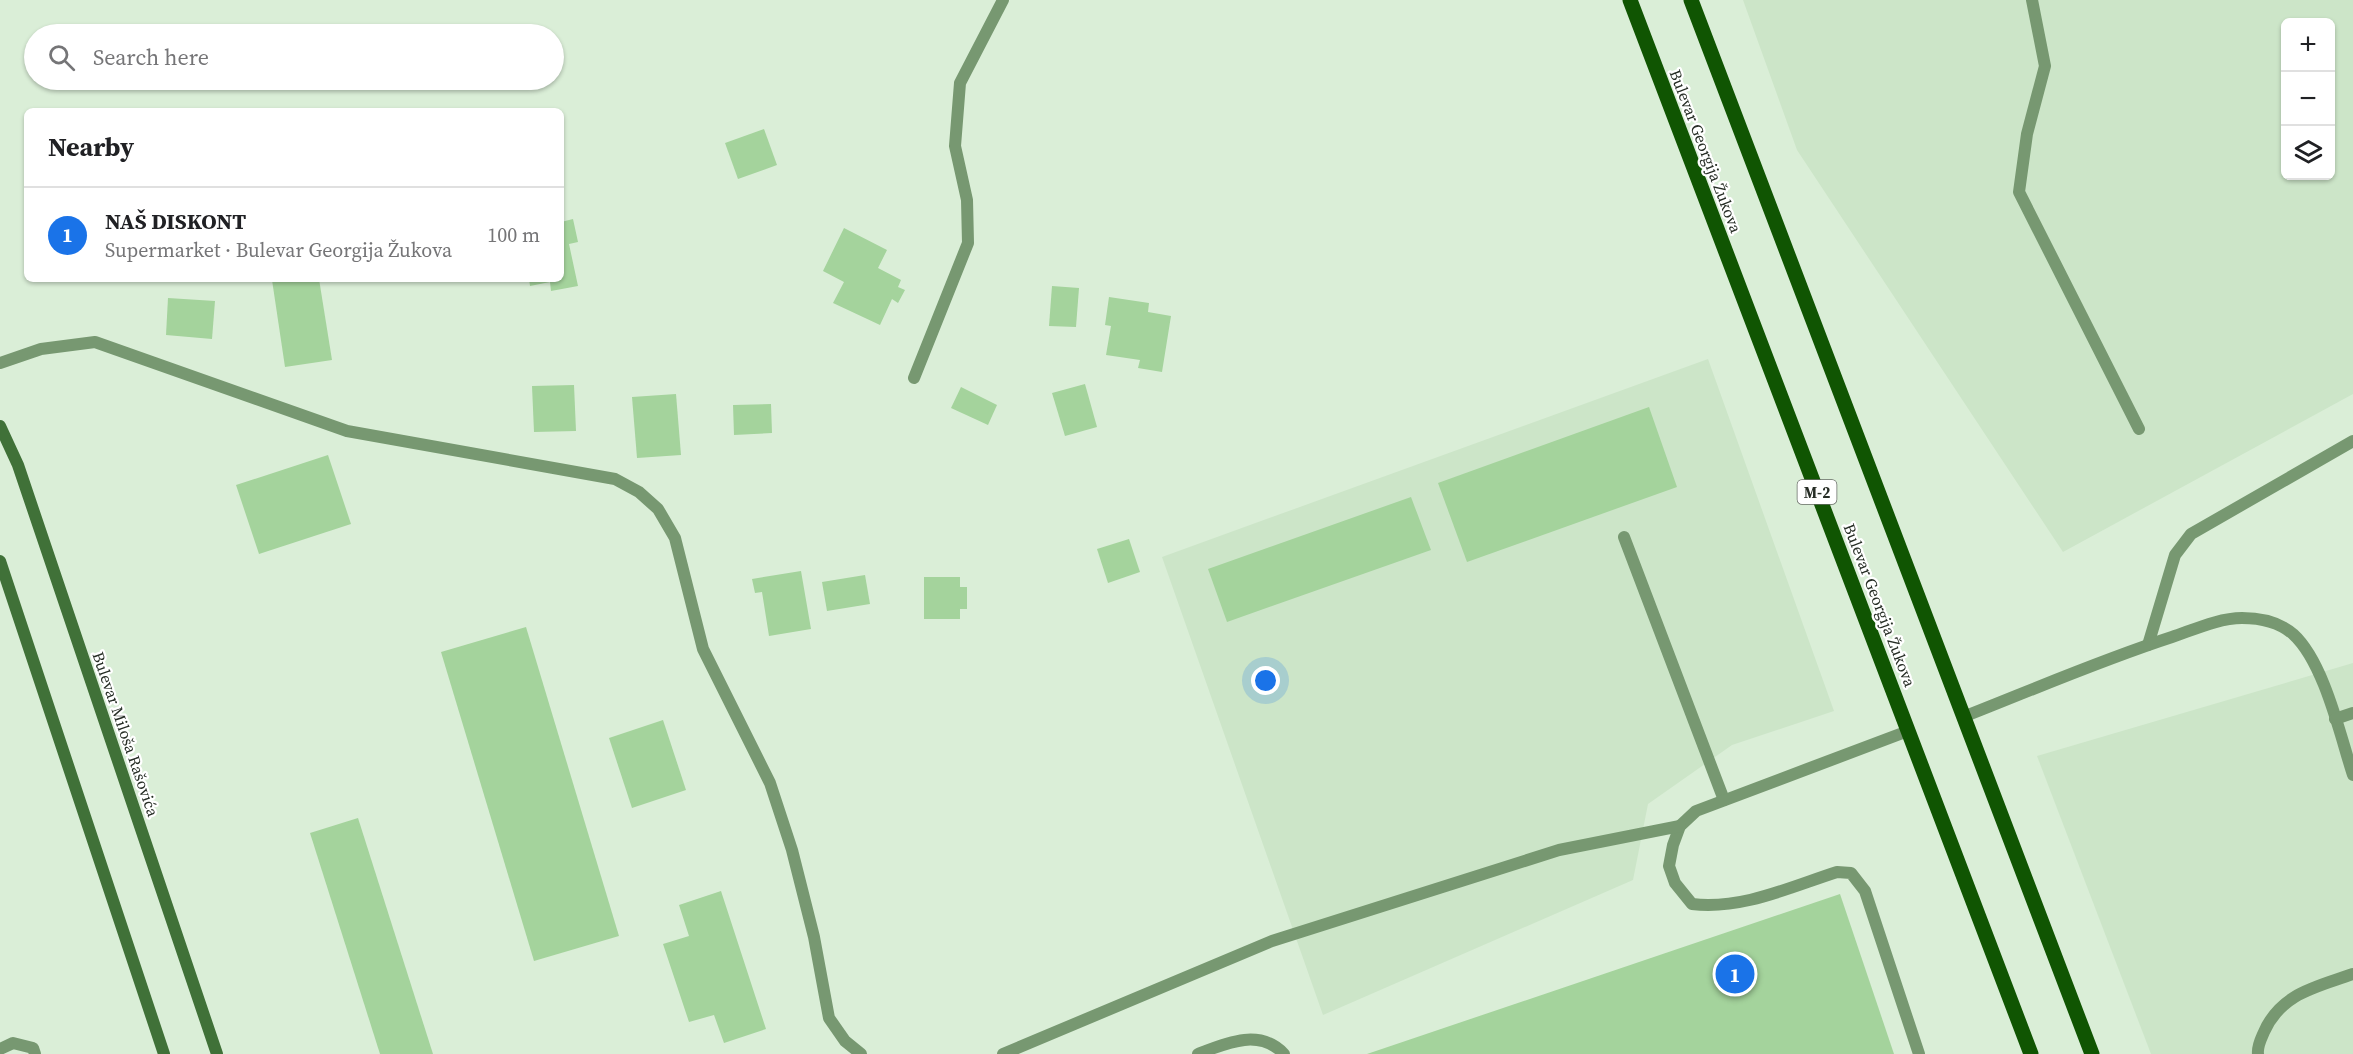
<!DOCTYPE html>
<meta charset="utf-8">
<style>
body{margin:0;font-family:"Source Serif 4",serif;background:#f2f2f2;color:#202124}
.controls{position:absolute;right:18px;top:18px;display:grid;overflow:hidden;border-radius:9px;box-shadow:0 2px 4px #0004}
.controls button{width:54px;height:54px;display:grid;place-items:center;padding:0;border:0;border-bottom:2px solid #e0e0e0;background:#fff;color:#202124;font:30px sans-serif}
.you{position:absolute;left:1266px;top:681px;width:21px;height:21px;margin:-15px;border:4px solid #fff;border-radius:50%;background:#1a73e8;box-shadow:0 0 0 9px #1a73e833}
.badge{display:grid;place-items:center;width:39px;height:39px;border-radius:50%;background:#1a73e8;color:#fff;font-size:20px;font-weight:700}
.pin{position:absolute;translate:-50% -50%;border:3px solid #fff;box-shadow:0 2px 6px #0006}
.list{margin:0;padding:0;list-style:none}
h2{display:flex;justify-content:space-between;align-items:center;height:78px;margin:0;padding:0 24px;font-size:26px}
h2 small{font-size:20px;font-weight:400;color:#757577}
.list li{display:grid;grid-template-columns:39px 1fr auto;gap:18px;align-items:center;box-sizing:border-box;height:96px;padding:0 24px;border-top:2px solid #e0e0e0}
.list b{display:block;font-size:22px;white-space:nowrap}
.list p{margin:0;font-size:20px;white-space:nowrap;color:#757577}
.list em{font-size:20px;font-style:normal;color:#757577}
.icon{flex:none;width:33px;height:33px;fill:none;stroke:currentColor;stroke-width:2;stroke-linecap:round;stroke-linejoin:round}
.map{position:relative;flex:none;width:2353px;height:1054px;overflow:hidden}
.search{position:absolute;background:#fff;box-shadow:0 2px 4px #0004;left:24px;top:24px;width:540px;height:66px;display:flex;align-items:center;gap:15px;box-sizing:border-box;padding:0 21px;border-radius:33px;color:#757577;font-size:22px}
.panel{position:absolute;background:#fff;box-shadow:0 2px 4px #0004;left:24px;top:108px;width:540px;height:174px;border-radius:9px}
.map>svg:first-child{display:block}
.built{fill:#cce5c8;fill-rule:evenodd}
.building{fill:#a4d39c}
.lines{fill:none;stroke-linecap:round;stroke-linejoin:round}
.lane{stroke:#779871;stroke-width:12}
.secondary{stroke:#407138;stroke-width:12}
.primary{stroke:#105502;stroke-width:15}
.labels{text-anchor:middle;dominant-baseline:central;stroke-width:4.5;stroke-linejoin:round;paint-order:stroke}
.shield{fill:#fff;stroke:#676c66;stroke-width:1.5}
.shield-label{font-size:15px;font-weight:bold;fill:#262d25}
.street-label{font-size:16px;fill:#262d25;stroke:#fff}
</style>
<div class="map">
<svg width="2353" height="1054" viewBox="0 0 2353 1054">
<rect width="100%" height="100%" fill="#daeed7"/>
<g class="built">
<path d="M1743 0H2353V394L2063 552 1797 150ZM2286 22H2330V176H2286Z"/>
<polygon points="1708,359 1834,711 1732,745 1648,804 1633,880 1323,1015 1162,557"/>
<polygon points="2353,663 2353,1054 2151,1054 2037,756"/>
</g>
<g class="building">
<polygon points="764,129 777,165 738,179 725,143"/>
<polygon points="573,219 578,242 569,244 578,286 551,291 550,282 530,286 529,279 561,279 561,222"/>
<polygon points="844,228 887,250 878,268 901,280 898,287 905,290 898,303 892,299 880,325 833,303 844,282 823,271"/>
<polygon points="280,279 319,279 332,360 285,367 272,280"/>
<polygon points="1052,286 1079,288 1076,327 1049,326"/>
<polygon points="1109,297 1149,303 1148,312 1171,316 1162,372 1138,368 1140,360 1106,355 1111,326 1105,325"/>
<polygon points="168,298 215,301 212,339 166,335"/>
<polygon points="1085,384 1097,427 1065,436 1052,393"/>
<polygon points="574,385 576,431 534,432 532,386"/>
<polygon points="961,387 997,405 988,425 951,408"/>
<polygon points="676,394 681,455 637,458 632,397"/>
<polygon points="771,404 772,433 734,435 733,405"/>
<polygon points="1649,407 1677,487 1467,562 1438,483"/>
<polygon points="328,455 351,524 259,554 236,485"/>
<polygon points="1411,497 1431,550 1227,622 1208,569"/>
<polygon points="1129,539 1140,572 1108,583 1097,549"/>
<polygon points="801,571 811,629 769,636 762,592 755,593 752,579"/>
<polygon points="865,575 870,604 827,611 822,582"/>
<polygon points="924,577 960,577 960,587 967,587 967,609 960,609 960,619 924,619"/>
<polygon points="526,627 619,936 534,961 441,652"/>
<polygon points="663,720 686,790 632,808 609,738"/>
<polygon points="358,818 433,1054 380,1054 310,833"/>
<polygon points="721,891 766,1029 724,1043 714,1015 689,1022 663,944 689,936 679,905"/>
<polygon points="1840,894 1894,1054 1367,1054"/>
</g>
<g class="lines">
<g class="lane">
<polyline points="2032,0 2045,66 2027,134 2019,192 2139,429"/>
<polyline points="0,363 41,349 95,342 347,431 615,479 639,492 658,509 675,538 703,649 770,783 792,850 814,937 829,1018 845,1041 861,1054"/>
<polyline points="914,378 968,243 967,200 955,146 960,83 1003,0"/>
<polyline points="1624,537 1724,800"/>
<polyline points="2148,645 2175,555 2191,534 2353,441"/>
<path d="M1963 717C2032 690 2101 660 2172 637 2193 630 2219 618 2242 618 2260 618 2279 622 2293 634 2324 662 2340 735 2353 775"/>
<polyline points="2335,719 2353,713"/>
<path d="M1908 731 1696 811 1680 826 1673 845 1669 866 1675 883 1692 904C1742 910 1790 887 1837 872L1851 873 1865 891 1919 1054"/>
<polyline points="0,1049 13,1043 33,1048 35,1054"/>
<polyline points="1003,1054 1272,941 1559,850 1680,826"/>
<path d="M1198 1054C1226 1043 1260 1028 1284 1054"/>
<path d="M2258 1054C2257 1046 2261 1039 2264 1032 2281 993 2317 987 2353 974"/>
</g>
<g class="secondary">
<polyline points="0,426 18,465 217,1054"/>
<polyline points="0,561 164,1054"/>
</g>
<g class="primary">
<polyline points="1630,0 2031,1054"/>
<polyline points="1691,0 2092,1054"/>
</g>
</g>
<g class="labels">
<rect class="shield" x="1797.5" y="480" width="39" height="24" rx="4.5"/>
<g class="shield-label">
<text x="1817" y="492">M-2</text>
</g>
<g class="street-label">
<text transform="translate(1706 151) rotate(69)">Bulevar Georgija Žukova</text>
<text transform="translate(1880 605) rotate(69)">Bulevar Georgija Žukova</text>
<text transform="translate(126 734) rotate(71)">Bulevar Miloša Rašovića</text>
</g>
</g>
</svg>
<div class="controls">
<button>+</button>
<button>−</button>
<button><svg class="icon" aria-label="layers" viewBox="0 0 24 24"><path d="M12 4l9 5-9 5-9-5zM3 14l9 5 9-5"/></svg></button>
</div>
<div class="you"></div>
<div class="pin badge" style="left:1735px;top:974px">1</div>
<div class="search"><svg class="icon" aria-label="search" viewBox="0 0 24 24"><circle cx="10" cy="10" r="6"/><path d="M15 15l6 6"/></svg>Search here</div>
<section class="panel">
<h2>Nearby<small></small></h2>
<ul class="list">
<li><span class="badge">1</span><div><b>NAŠ DISKONT</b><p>Supermarket · Bulevar Georgija Žukova</p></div><em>100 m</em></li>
</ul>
</section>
</div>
